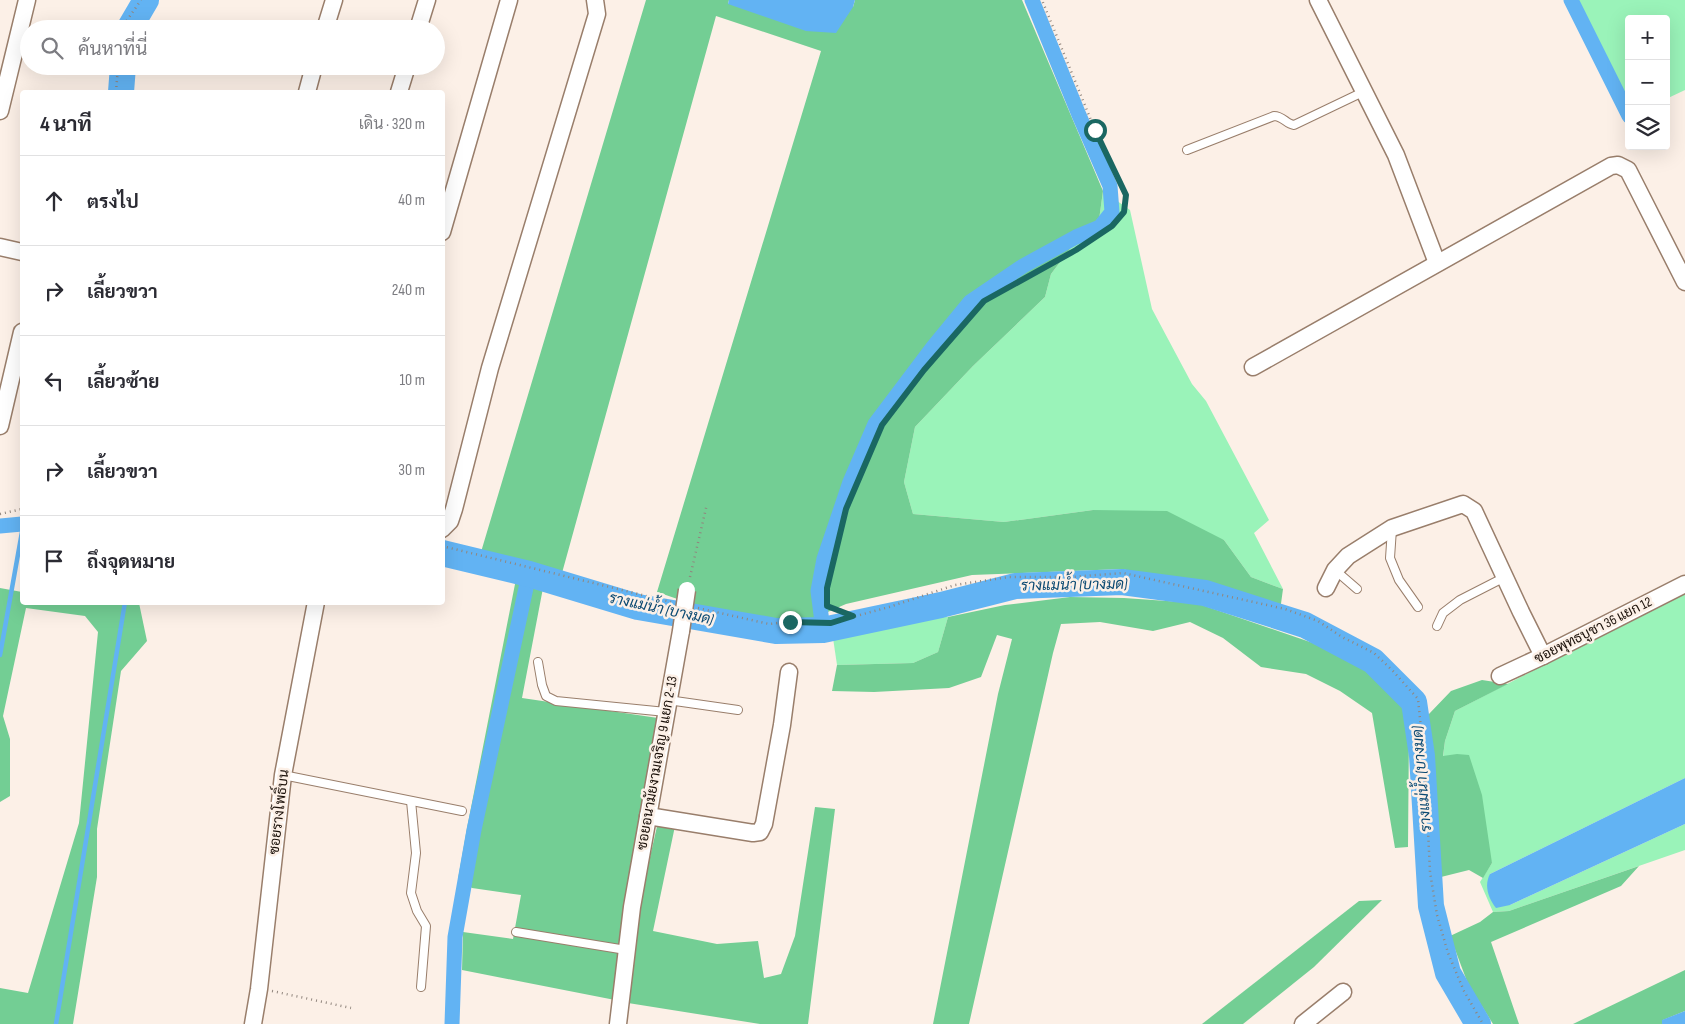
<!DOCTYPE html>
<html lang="th">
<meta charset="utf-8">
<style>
body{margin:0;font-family:"Sofia Sans Condensed",Sarabun,sans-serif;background:#f7f7f7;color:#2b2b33}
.controls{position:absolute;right:15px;top:15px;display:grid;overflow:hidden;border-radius:5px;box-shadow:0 5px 20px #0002}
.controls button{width:45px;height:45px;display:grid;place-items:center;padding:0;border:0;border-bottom:1px solid #e1e1e2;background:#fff;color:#2b2b33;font:25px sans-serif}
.stop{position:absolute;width:15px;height:15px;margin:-11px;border:4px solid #1a6762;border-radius:50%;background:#fff}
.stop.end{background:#1a6762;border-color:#fff;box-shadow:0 1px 5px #0008}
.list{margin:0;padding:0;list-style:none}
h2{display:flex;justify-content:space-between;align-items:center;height:65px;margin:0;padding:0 20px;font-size:21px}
h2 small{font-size:16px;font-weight:400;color:#7c7c81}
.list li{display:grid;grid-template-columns:32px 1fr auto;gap:15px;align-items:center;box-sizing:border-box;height:90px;padding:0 20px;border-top:1px solid #e1e1e2}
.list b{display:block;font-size:19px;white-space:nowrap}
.list em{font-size:16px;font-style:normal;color:#7c7c81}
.icon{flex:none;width:28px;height:28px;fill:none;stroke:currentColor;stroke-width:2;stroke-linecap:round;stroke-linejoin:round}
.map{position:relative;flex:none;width:1685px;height:1024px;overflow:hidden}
.search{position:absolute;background:#fff;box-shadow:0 5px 20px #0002;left:20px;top:20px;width:425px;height:55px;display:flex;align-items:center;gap:12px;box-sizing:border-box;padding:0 18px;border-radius:28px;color:#7c7c81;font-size:19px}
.panel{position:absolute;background:#fff;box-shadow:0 5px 20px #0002;left:20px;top:90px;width:425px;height:515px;border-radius:5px}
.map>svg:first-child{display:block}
.green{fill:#9af3b9}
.forest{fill:#73ce94}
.water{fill:#62b3f3}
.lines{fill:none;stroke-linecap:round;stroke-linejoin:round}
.stream{stroke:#62b3f3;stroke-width:4.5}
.canal{stroke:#62b3f3;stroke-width:15}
.river{stroke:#62b3f3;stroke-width:26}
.service-casing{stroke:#997e6b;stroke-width:10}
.minor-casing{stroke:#997e6b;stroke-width:19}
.path{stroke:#91867e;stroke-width:2.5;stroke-dasharray:1 4;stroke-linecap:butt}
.service{stroke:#fff;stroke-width:8}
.minor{stroke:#fff;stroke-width:16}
.minor-bridge-casing{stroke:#997e6b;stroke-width:19;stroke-linecap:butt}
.minor-bridge{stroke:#fff;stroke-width:16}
.route{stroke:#1a6762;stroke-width:6}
.labels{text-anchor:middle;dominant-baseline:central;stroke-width:5;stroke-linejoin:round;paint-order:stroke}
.street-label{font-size:14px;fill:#190f08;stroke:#fcf0e7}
.water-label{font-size:15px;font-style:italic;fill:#0a4972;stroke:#fcf0e7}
</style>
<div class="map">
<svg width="1685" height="1024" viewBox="0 0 1685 1024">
<rect width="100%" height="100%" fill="#fcf0e7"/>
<g class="green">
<polygon points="1575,0 1685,0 1685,90 1666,99 1666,19 1629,19 1629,112"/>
<polygon points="1103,191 1130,210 1152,309 1192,384 1206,401 1269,520 1254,533 1283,589 1251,577 1224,540 1093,510 1004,522 913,514 904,482 915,427 973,366 1045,297 1051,274 1073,245 1099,220"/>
<polygon points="1685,592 1685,778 1490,874 1510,905 1685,824 1685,850 1509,911 1493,912 1480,882 1492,863 1443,757 1445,741 1455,711"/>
<polygon points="930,614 948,617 938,652 913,663 837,665 833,638 882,624"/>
</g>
<g class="forest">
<polygon points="646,0 729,0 728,4 853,7 855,0 1022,0 1103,191 1099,220 1073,245 1051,274 1045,297 973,366 915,427 904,482 913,514 1004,522 1093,510 1167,511 1224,540 1251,577 1283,589 1280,611 1257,599 1122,569 972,575 846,604 814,618 764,619 695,605 657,592 821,51 716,16 562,573 481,552"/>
<polygon points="516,579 543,588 522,698 658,718 615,1000 462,970 463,932 513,939 521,895 472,888 458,879 467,828"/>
<polygon points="0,588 22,592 22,602 74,602 81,604 92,602 139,603 147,641 121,671 97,829 97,877 73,1024 0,1024 0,988 28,993 79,823 98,632 85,616 26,608 3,716 10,739 10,796 0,802"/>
<polygon points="1070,597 1124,598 1196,603 1345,654 1399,696 1409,727 1408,847 1395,848 1372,713 1340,691 1306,674 1261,667 1223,638 1190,622 1153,631 1100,622 1061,624 1053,653 969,1024 933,1024 998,694 1012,639 997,635 981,677 949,688 874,692 832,691 837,665 913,663 938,652 948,617 1005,605"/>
<polygon points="1482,680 1508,684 1455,711 1445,741 1443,756 1457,754 1469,755 1482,795 1492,863 1483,878 1469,870 1437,878 1432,791 1432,765 1428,715 1451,691"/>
<polygon points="815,807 835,809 808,1024 760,1024 628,1003 640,901 658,822 675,826 653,931 717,944 758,941 764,978 781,974 795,936"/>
<polygon points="1639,866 1621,886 1491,942 1519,1024 1493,1024 1468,984 1450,936 1480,922 1493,912 1509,911"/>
<polygon points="1382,900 1314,967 1243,1024 1202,1024 1359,901"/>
<polygon points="1685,970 1685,1011 1663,1020 1662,1024 1573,1024"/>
</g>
<g class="water">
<polygon points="729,0 855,0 853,7 836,33 806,31 728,4"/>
<path d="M1685 778V824L1510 905 1496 908C1488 898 1484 885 1490 874Z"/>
<polygon points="1685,1011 1685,1024 1662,1024 1662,1020"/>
</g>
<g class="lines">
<g class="stream">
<polyline points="0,655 22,532"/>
<polyline points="56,1024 125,602"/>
</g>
<g class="canal">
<polyline points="1571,0 1629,116"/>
<polyline points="0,526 22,524"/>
<polyline points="823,630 818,591 824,559 850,482 875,424 933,347 970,302 1023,266 1076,237 1100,227 1112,212 1110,186 1079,115 1032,0"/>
<polyline points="452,1024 455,937 474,830 529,574"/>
</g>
<g class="river">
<polyline points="129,29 146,0"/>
<polyline points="121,92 123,66"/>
<polyline points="442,553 529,574 638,607 776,631 823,630 941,605 1015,586 1122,582 1205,593 1305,625 1373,661 1414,702 1422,756 1431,906 1448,973 1478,1024"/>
</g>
<defs>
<g id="service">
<path d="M1187 150 1274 116C1283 116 1286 124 1294 125L1363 92"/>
<polyline points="1392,529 1390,558 1399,580 1418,607"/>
<polyline points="1335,570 1357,589"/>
<polyline points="1437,626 1443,613 1460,600 1505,577"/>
<polyline points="538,662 542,685 546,696 556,701 666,712"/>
<polyline points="668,700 738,710"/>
<polyline points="283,775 462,811"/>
<polyline points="411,801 416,853 411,893 417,911 426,926 421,987"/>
<polyline points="516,932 626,950"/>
</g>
<g id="minor">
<polyline points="1318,0 1396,155 1437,263"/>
<polyline points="325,29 334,0"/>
<polyline points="418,29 427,0"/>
<polyline points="307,92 314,66"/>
<polyline points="399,92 407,66"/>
<polyline points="0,111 27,0"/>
<polyline points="442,232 509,0"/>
<polyline points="0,247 22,252"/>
<polyline points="1253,367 1611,166 1618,165 1628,170 1685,282"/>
<polyline points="0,426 22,332"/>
<polyline points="442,529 450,521 454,509 490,368 597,14 595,0"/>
<polyline points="1326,588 1335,570 1348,556 1392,528 1463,504 1474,511 1521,612 1543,656"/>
<polyline points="1500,676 1543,656 1685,584"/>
<polyline points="648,816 753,833 760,832 764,824 782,725 789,672"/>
<polyline points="253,1024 259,989 283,775 316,602"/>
<polyline points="618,1024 632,907 681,631"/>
<polyline points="1303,1024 1343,992"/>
</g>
</defs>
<use href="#service" class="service-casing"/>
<use href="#minor" class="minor-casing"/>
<g class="path">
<polyline points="121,29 141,0"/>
<polyline points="116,92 118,66"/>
<polyline points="0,514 22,509"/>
<polyline points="442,546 671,602"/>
<polyline points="690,577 707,504"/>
<polyline points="698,608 769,624 787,622 831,623 889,607 955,585 1009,577 1071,577 1123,573 1285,609 1318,621 1342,637 1374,653 1393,671 1418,699 1425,768 1430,872 1437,915 1448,953 1464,991 1483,1024"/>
<polyline points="851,615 827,606 827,588 846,509 882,425 924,371 984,301 1076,250 1112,226 1124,212 1126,195 1095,130 1042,0"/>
<polyline points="272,991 351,1008"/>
</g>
<use href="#service" class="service"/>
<use href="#minor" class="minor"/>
<defs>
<polyline id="minor-bridge" points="681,631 687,590"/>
</defs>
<use href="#minor-bridge" class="minor-bridge-casing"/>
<use href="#minor-bridge" class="minor-bridge"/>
</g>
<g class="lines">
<polyline class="route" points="790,622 831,623 853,616 827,606 827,588 846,509 882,425 924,370 984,301 1076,250 1112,226 1124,212 1126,195 1095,130"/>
</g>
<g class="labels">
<g class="street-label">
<text transform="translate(1593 630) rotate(-27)">ซอยพุทธบูชา 36 แยก 12</text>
<text transform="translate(657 763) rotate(-80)">ซอยอนามัยงามเจริญ 9 แยก 2-13</text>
<text transform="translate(279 812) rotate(-83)">ซอยรางโพธิ์บน</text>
</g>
<g class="water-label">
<text transform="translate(1074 585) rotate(-1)">รางแม่น้ำ (บางมด)</text>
<text transform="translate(661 609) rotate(12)">รางแม่น้ำ (บางมด)</text>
<text transform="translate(1422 779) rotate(-95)">รางแม่น้ำ (บางมด)</text>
</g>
</g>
</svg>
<div class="controls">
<button>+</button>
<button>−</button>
<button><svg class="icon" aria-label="layers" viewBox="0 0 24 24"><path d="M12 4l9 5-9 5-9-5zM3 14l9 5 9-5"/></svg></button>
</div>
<div class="stop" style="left:1095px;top:130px"></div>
<div class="stop end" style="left:790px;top:622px"></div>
<div class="search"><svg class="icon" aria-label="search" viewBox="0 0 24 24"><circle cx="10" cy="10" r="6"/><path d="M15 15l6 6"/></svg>ค้นหาที่นี่</div>
<section class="panel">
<h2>4 นาที<small>เดิน · 320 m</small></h2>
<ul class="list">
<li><svg class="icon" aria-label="ahead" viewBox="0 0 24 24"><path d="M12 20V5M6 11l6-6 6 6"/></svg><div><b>ตรงไป</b></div><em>40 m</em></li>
<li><svg class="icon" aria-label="right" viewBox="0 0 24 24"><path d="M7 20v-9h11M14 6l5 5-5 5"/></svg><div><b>เลี้ยวขวา</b></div><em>240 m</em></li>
<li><svg class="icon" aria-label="left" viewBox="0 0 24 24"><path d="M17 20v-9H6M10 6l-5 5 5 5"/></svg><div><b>เลี้ยวซ้าย</b></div><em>10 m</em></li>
<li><svg class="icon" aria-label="right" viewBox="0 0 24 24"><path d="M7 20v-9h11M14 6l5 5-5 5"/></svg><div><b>เลี้ยวขวา</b></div><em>30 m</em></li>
<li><svg class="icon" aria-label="arrive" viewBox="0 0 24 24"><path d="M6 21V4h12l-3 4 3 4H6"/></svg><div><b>ถึงจุดหมาย</b></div></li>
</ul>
</section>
</div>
